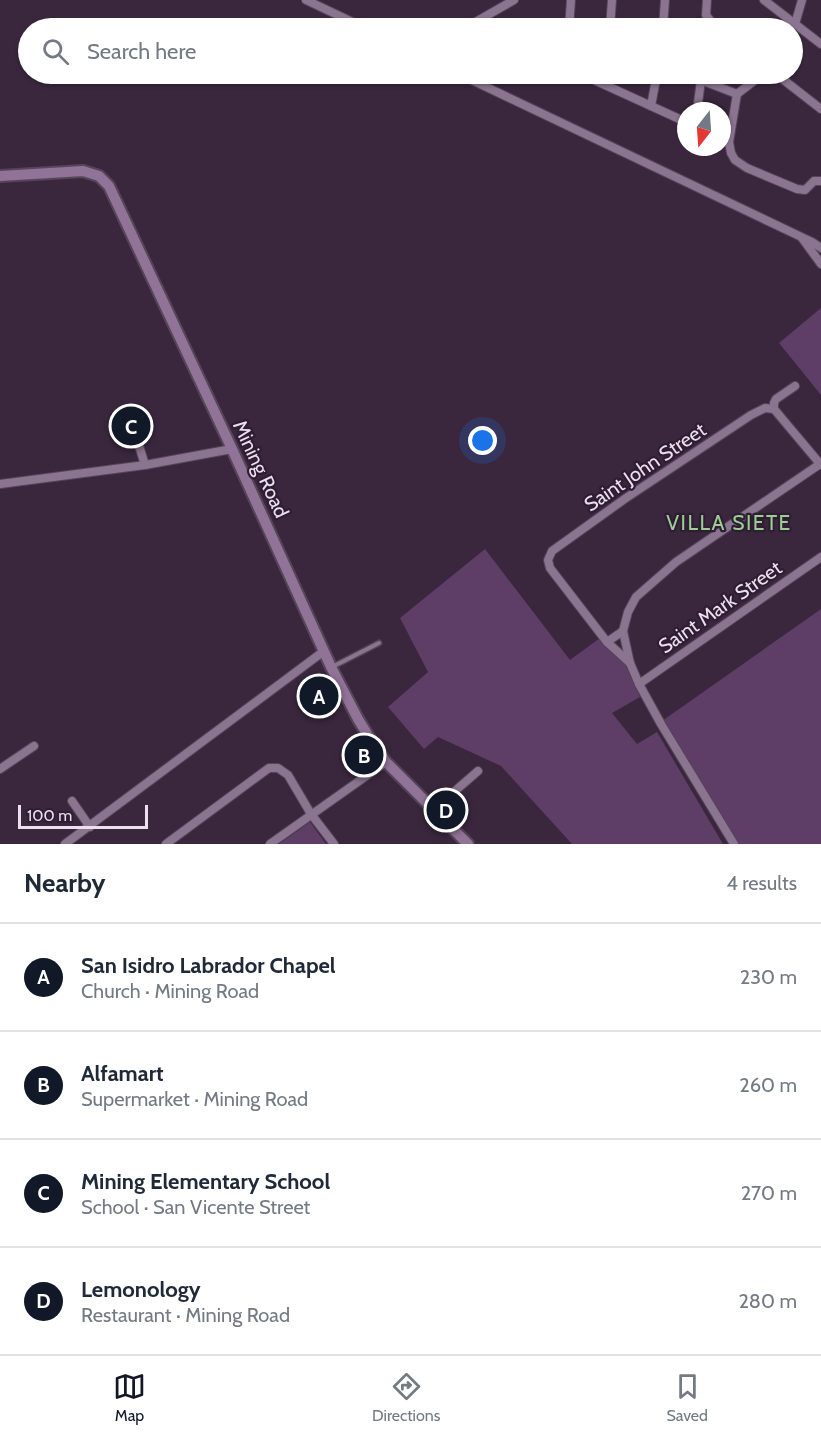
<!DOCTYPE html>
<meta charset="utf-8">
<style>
body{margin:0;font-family:Cabin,sans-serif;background:#f6f6f7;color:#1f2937}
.compass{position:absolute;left:677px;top:102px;width:54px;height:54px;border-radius:50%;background:#fff;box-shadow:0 2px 4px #0004;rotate:197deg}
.scale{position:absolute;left:18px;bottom:15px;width:130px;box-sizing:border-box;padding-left:6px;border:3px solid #ecdfee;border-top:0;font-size:16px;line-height:21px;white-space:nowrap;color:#ecdfee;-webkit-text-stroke:4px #2f1d34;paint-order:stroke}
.you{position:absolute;left:483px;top:441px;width:21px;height:21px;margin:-15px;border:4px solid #fff;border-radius:50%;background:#1a73e8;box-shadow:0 0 0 9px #1a73e833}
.badge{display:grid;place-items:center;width:39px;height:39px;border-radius:50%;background:#111827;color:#fff;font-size:20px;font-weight:700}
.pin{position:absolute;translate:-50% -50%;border:3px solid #fff;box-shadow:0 2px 6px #0006}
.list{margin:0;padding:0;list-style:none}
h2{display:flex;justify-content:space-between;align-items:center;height:78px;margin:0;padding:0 24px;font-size:26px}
h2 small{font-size:20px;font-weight:400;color:#747a83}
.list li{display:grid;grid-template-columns:39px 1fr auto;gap:18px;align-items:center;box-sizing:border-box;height:108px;padding:0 24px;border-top:2px solid #e0e1e3}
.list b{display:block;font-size:22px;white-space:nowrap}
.list p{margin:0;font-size:20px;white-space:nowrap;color:#747a83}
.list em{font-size:20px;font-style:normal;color:#747a83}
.icon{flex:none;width:33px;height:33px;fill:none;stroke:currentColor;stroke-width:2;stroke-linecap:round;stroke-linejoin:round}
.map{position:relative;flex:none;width:821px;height:844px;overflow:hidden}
.search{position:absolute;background:#fff;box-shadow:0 2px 4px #0004;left:18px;right:18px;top:18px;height:66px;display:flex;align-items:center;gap:15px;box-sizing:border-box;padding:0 21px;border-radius:33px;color:#747a83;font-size:22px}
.sheet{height:510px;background:#fff}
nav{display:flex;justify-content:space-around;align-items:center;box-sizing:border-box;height:84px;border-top:2px solid #e0e1e3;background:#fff;font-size:16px;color:#747a83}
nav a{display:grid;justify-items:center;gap:3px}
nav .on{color:#111827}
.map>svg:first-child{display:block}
.green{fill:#5e3d66}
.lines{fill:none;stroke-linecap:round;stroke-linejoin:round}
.lane-casing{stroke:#564559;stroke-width:7}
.street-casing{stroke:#564559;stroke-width:10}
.secondary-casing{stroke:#564559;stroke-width:14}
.lane{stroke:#8a748f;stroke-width:4}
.street{stroke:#8a748f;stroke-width:8}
.secondary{stroke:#917397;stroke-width:10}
.labels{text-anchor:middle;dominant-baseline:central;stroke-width:4.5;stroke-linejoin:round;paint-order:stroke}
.street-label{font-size:20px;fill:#ecdfee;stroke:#2f1d34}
.neighbourhood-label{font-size:21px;letter-spacing:1.5px;fill:#9bce91;stroke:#2f1d34}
</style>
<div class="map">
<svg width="821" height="844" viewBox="0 0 821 844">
<rect width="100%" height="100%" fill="#3a273e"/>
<g class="green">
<polygon points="821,308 821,395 779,343"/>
<polygon points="485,549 570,660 600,638 625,664 640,697 612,713 637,744 657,732 723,844 572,844 501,766 438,737 424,749 388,707 428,672 400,618"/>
<polygon points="821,609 821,844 739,844 662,721"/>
<polygon points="310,822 326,844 279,844"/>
</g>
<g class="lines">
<defs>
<polyline id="lane" points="332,667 379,643"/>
<g id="street">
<polyline points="306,0 365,28"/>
<polyline points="707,0 706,15 712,23 719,28"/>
<polyline points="764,0 821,44"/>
<polyline points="475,23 486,28"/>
<polyline points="795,24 802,0"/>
<polyline points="465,28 514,0"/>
<polyline points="549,28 570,27"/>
<polyline points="569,28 571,0"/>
<polyline points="610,28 612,0"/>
<polyline points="663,28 665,0"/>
<polyline points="459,74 812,242 821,248"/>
<polyline points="581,74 686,122"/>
<polyline points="701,74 701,80 737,94"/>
<polyline points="763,74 737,94 729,142 731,153 735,160 747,168 797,189 805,190 814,181 821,181"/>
<polyline points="776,74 821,109"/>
<polyline points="605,84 606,74"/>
<polyline points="651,106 657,74"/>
<polyline points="697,111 701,80"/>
<polyline points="802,238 821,264"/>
<polyline points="774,409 821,465"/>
<polyline points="774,409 774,403 776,399 795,386"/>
<polyline points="136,436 145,465"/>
<polyline points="0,484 145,465 232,449"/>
<polyline points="607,642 623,631"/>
<polyline points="630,663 623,631 628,612 636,597 676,562 820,464"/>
<polyline points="639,684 821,557"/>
<polyline points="0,769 34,746"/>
<polyline points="72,801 90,827"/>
<polyline points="433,810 478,771"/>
<polyline points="65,844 324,651"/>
<polyline points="166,844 269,768 278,768 288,775 311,814 334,844"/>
<polyline points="270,844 386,762"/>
<polyline points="734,844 661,724 639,684 630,663 607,642 550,568 548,560 552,551 626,498 751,415 765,408 774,409"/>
</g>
<polyline id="secondary" points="0,176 83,171 99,176 109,186 232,449 331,667 358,719 372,742 386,762 468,844"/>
</defs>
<use href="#lane" class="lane-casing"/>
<use href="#street" class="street-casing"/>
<use href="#secondary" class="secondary-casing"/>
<use href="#lane" class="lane"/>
<use href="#street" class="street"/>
<use href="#secondary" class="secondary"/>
</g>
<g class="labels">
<g class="street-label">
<text transform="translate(645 467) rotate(-34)">Saint John Street</text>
<text transform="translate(261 469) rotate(65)">Mining Road</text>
<text transform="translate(720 607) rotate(-35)">Saint Mark Street</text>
</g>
<g class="neighbourhood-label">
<text x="729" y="522">VILLA SIETE</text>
</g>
</g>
</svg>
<svg class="compass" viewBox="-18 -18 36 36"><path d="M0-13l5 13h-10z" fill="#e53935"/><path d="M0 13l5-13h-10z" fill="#747a83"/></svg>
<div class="scale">100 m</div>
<div class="you"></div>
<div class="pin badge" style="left:319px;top:696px">A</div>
<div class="pin badge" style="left:364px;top:755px">B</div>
<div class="pin badge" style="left:131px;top:426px">C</div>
<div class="pin badge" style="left:446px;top:810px">D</div>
<div class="search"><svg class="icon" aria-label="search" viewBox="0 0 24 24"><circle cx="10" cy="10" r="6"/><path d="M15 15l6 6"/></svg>Search here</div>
</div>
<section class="sheet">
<h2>Nearby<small>4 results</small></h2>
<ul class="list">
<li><span class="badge">A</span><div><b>San Isidro Labrador Chapel</b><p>Church · Mining Road</p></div><em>230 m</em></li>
<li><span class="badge">B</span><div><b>Alfamart</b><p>Supermarket · Mining Road</p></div><em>260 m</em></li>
<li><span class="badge">C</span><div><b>Mining Elementary School</b><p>School · San Vicente Street</p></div><em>270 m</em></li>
<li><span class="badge">D</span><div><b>Lemonology</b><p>Restaurant · Mining Road</p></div><em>280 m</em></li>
</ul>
</section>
<nav>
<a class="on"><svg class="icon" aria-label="map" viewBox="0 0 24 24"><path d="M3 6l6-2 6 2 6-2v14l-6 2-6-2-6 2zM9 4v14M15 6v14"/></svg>Map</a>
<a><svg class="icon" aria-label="directions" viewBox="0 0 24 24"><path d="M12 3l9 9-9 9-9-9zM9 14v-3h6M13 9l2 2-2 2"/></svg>Directions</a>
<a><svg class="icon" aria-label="saved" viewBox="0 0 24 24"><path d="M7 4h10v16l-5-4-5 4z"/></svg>Saved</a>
</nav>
